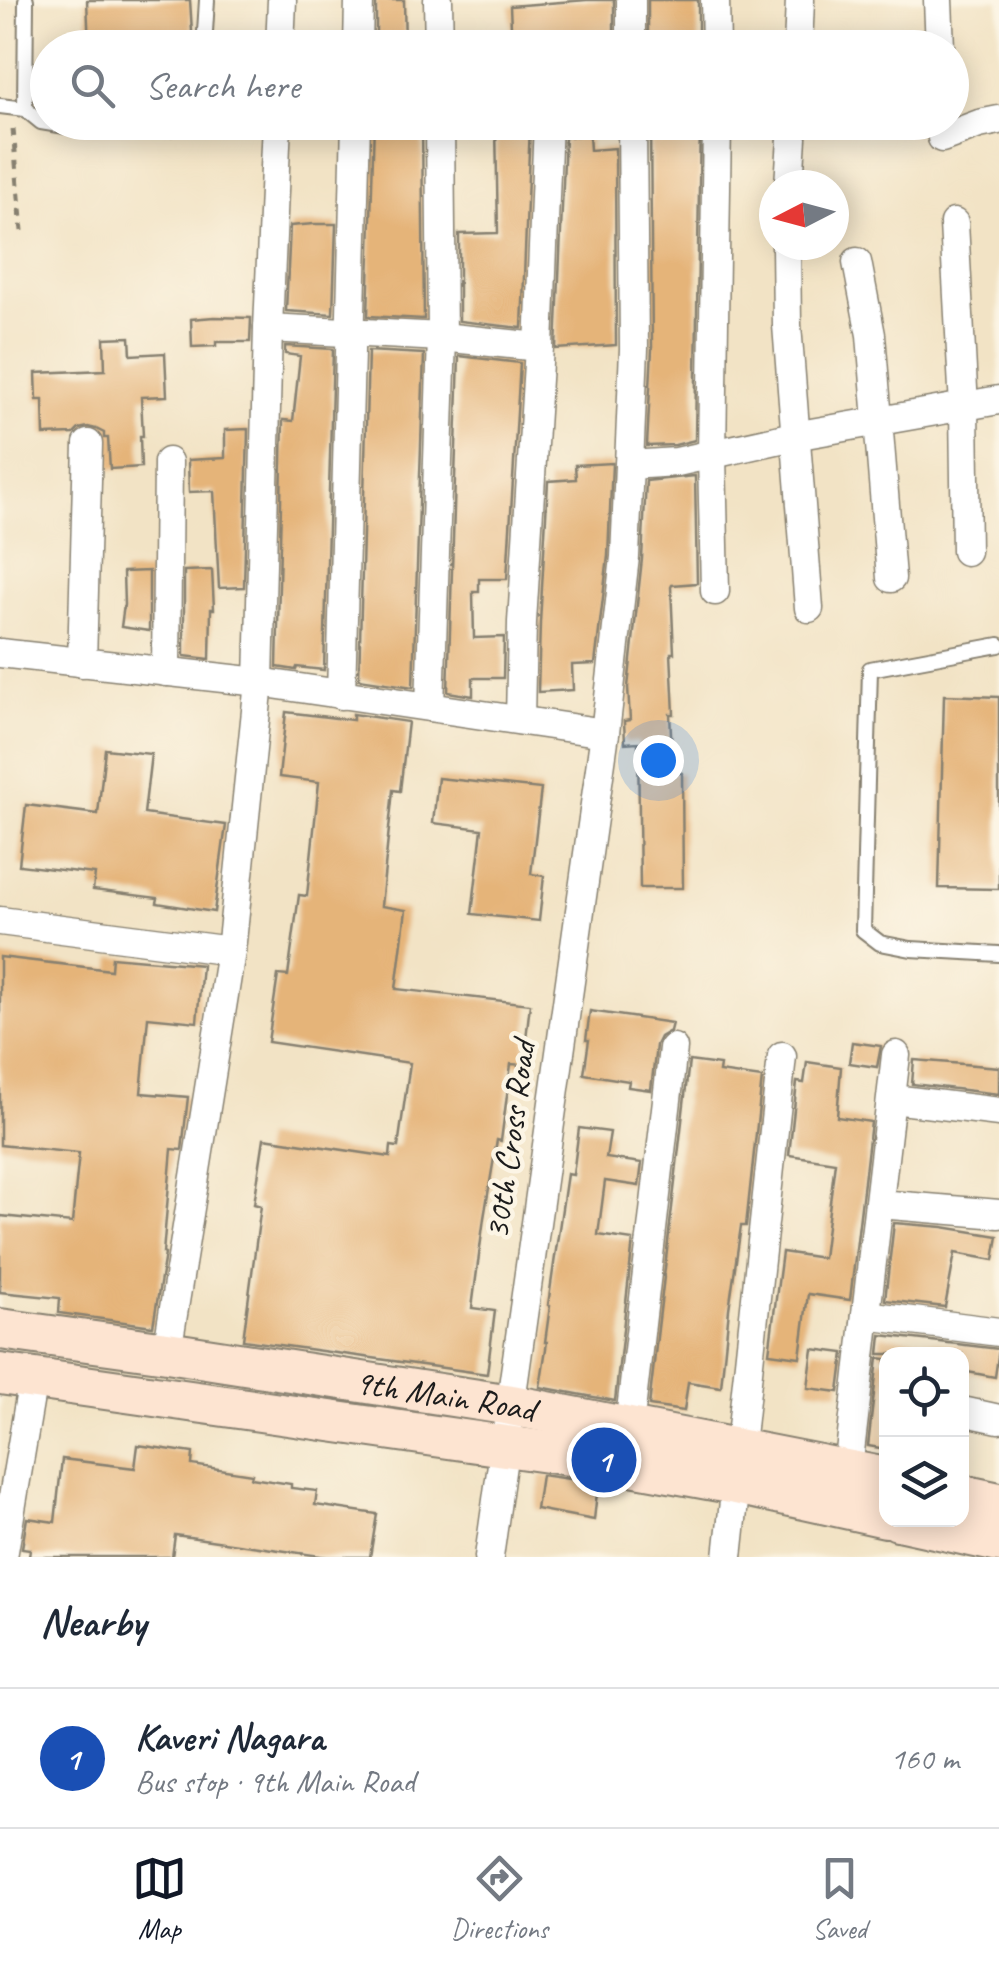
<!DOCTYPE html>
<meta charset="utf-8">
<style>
body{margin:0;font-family:Caveat,sans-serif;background:#f6f6f7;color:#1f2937}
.controls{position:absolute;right:30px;bottom:30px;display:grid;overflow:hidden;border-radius:20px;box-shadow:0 5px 25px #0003}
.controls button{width:90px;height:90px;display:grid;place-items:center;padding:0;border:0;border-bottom:2px solid #e0e1e3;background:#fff;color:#1f2937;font:50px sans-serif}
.compass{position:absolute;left:759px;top:170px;width:90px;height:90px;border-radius:50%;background:#fff;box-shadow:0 5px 25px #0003;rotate:264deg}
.you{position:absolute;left:658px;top:760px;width:35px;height:35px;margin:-25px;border:8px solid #fff;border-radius:50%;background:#1a73e8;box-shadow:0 0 0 15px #1a73e833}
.badge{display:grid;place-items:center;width:65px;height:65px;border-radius:50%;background:#111827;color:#fff;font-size:32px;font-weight:700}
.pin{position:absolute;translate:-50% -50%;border:5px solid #fff;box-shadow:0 2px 10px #0006}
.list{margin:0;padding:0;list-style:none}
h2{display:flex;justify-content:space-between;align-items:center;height:130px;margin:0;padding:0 40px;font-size:42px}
h2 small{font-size:32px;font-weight:400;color:#747a83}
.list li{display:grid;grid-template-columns:65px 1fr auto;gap:30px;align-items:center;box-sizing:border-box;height:140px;padding:0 40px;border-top:2px solid #e0e1e3}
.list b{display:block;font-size:38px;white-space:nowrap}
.list p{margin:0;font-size:32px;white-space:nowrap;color:#747a83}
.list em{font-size:32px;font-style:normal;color:#747a83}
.icon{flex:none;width:55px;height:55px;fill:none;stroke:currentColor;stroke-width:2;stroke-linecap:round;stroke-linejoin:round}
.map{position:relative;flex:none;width:999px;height:1557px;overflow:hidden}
.search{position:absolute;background:#fff;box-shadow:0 5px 25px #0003;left:30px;right:30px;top:30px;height:110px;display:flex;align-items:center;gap:25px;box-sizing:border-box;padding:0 35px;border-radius:55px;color:#747a83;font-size:38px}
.sheet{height:270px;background:#fff}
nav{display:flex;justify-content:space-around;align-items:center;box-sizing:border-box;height:140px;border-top:2px solid #e0e1e3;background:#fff;font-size:28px;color:#747a83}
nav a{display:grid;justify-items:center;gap:5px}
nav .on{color:#111827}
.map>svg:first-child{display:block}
.building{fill:#e5b479}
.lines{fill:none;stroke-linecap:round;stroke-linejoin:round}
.service-casing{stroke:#878070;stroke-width:18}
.minor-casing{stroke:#878070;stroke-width:31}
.secondary-casing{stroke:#878070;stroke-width:44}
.path{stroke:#878070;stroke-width:5;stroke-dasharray:8 8;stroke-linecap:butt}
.service{stroke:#fff;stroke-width:14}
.minor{stroke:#fff;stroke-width:28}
.secondary{stroke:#fde4d1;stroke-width:40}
.labels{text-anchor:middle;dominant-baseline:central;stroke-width:9;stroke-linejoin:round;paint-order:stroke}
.street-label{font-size:35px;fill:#1c1c1c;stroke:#fcf5e5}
</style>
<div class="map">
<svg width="999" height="1557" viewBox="0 0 999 1557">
<rect width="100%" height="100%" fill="#fcf5e5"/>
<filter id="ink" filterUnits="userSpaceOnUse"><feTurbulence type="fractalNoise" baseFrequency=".01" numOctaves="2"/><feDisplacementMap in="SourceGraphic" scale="20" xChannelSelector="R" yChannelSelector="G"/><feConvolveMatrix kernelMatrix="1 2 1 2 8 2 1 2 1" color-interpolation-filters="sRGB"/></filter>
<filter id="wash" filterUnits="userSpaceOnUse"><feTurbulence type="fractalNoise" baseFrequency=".0048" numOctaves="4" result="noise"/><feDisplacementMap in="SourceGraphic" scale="40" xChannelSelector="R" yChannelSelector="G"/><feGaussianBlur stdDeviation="2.25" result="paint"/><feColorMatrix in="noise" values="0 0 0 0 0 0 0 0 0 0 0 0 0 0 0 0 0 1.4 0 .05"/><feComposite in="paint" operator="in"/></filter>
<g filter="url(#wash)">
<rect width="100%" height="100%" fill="#f2e3c5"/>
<g id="blocks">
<g class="building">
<polygon points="87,0 190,0 193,48 89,48"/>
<polygon points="376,0 404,0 405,48 376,48"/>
<polygon points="587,0 614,0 614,47 590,48 590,44 512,48 510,6"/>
<rect x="648" y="0" width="50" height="48"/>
<polygon points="374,122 422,122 424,319 368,316"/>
<polygon points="650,122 700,122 695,440 675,445 647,446 652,349"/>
<polygon points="530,125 522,328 459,321 459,234 498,233 496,126"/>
<polygon points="589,135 590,150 615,148 616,345 556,349 565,137"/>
<polygon points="314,224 336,224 333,314 286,311 290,226"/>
<polygon points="214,317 251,318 250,342 216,342 216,346 192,347 191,319"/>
<polygon points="130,337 131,355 165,353 167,396 141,397 143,436 140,436 141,467 110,469 108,438 104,438 104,433 96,429 88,427 79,429 74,434 44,435 43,400 37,400 36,373 105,370 104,338"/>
<polygon points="285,346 333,349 324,670 297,667 296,670 277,667 283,420 293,421 300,356 285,354"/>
<polygon points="368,351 424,354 413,687 359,679"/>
<polygon points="459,356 520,363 507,579 479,579 479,592 473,592 474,638 504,637 503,678 473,678 473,696 448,692"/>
<polygon points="248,429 244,587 219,588 214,491 189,492 188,460 225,458 225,430"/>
<polygon points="612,463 608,556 595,664 572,665 573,690 538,692 540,623 548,481 576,479 575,465"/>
<polygon points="695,476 697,583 672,585 671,587 674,653 671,653 674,714 670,714 673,773 682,773 683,888 640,888 638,742 625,743 624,721 630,720 628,687 642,559 646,481"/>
<polygon points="212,570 214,609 211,609 210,659 184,656 184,571"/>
<polygon points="149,571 149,631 121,627 124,605 123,572"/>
<polygon points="944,695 999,697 999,889 939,888"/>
<polygon points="286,712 353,720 353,714 408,722 400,791 393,790 381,906 406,910 396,989 530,1004 523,1065 511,1064 501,1141 497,1140 484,1218 472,1308 495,1311 487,1374 243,1340 261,1206 254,1204 264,1138 390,1157 391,1146 398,1147 410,1063 268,1042 278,975 288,976 299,895 307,896 319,782 279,777"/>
<polygon points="105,749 151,754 144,814 226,825 214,912 157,903 158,898 93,890 95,874 19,865 26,805 98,814"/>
<polygon points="438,778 541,789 531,874 544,876 539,921 472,914 482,829 433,823"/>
<polygon points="0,957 111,970 112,957 202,965 197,1022 148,1017 141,1093 188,1097 182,1150 172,1149 163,1253 165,1254 153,1326 59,1313 60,1298 0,1292 0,1216 72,1223 79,1153 0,1145"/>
<polygon points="590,1011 672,1023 670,1031 660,1037 656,1045 651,1090 628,1087 629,1081 584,1074 589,1040 586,1040"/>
<polygon points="852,1042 881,1046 877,1067 849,1063"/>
<polygon points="914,1060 999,1067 999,1094 912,1084"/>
<polygon points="689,1061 720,1065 719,1072 762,1078 746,1226 741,1226 729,1309 721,1387 688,1382 684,1411 649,1406"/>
<polygon points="807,1062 841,1067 837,1117 871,1122 850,1300 808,1294 800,1357 769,1353 782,1252 823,1258 835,1162 789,1155 797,1082 804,1083"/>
<polygon points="579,1128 610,1132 606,1158 642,1163 639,1186 605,1181 598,1235 633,1240 615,1401 540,1387 547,1342 545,1342 550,1306 548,1305 567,1174 573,1175"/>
<polygon points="894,1223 943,1227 998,1236 994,1260 955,1253 945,1307 885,1300"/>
<polygon points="881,1335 999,1349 995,1377 962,1371 962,1354 879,1354"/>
<polygon points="813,1349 844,1353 839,1392 808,1388"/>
<polygon points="878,1358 886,1359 886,1449 868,1446"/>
<polygon points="138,1445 193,1453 192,1465 252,1474 251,1478 291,1484 291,1488 317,1491 315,1505 377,1514 370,1557 327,1557 175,1535 172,1557 29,1557 30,1549 22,1548 27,1518 55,1522 62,1459 135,1468"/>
<polygon points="541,1475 598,1483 594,1520 536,1509"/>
</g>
</g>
</g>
<g filter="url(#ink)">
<use href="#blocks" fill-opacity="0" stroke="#878070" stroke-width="2.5"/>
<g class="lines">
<defs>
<g id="service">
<polyline points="26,0 25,109 41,122 65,126 168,129 186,122"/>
<polyline points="204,48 207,0"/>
<polyline points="0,106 25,109"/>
<polyline points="999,645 870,669 863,930 880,943 911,949 999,954"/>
</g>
<g id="minor">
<polyline points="438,0 439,48"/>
<polyline points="631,0 631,48"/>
<polyline points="715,0 716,48"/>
<polyline points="938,0 940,48"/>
<polyline points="280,48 282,0"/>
<polyline points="358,48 359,0"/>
<polyline points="798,48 800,0"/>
<polyline points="942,138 979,124 999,120"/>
<polyline points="789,185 793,122"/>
<polyline points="954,223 964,407 966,551"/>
<polyline points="786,245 787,325 809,608"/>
<polyline points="857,262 871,335 891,578"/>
<polyline points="268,328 442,337 539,347"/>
<polyline points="629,465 677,462 794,436 999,400"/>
<polyline points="715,591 712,455 717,122"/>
<polyline points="0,653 259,682 605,733"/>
<polyline points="82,663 88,444"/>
<polyline points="166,672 168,462"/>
<polyline points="341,695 356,122"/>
<polyline points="430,707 442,337 440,122"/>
<polyline points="520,720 522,622 539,347 548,122"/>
<polyline points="0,921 231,951 259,682 268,328 277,122"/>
<polyline points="891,1104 901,1100 999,1112"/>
<polyline points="879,1204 999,1214"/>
<polyline points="866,1315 999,1332"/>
<polyline points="167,1352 231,951"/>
<polyline points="962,1411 999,1419"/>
<polyline points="629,1428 673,1048"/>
<polyline points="848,1469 896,1055"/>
<polyline points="3,1557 33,1379"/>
<polyline points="489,1557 605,733 625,557 634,349 632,122"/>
<polyline points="728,1557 782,1056"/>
</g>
<g id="secondary">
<path id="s1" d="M0 1329 167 1352 511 1405 886 1478"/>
<polyline points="0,1374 604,1460 736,1484 886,1517"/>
<polyline points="962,1495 999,1503"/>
<polyline points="898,1520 999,1542"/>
</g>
</defs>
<use href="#service" class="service-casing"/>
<use href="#minor" class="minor-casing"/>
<use href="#secondary" class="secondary-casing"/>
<polyline class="path" points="13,129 22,231"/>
<use href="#service" class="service"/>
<use href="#minor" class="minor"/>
<use href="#secondary" class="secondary"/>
</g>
</g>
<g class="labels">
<g class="street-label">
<text transform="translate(510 1140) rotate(-82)">30th Cross Road</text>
<text stroke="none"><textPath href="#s1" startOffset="450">9th Main Road</textPath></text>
</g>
</g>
</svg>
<div class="controls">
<button><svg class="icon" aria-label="locate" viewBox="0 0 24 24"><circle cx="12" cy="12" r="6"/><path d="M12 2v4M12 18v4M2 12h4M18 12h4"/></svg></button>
<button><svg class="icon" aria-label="layers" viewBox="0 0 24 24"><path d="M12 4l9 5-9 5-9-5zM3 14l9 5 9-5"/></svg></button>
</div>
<svg class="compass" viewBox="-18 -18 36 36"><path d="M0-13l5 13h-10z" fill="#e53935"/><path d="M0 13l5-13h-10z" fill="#747a83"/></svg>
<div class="you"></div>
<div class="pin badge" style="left:604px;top:1460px;background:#1a4fb4">1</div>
<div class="search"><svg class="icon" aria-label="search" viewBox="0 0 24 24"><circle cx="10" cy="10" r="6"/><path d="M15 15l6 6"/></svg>Search here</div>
</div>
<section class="sheet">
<h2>Nearby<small></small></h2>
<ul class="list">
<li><span class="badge" style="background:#1a4fb4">1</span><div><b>Kaveri Nagara</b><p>Bus stop · 9th Main Road</p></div><em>160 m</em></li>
</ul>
</section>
<nav>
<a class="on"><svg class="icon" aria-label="map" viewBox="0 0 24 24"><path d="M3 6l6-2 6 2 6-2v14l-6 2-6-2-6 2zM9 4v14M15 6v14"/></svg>Map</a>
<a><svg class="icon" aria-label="directions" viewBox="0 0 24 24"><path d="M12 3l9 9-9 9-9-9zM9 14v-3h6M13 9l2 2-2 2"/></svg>Directions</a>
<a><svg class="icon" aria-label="saved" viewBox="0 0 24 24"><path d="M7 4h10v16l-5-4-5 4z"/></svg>Saved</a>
</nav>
